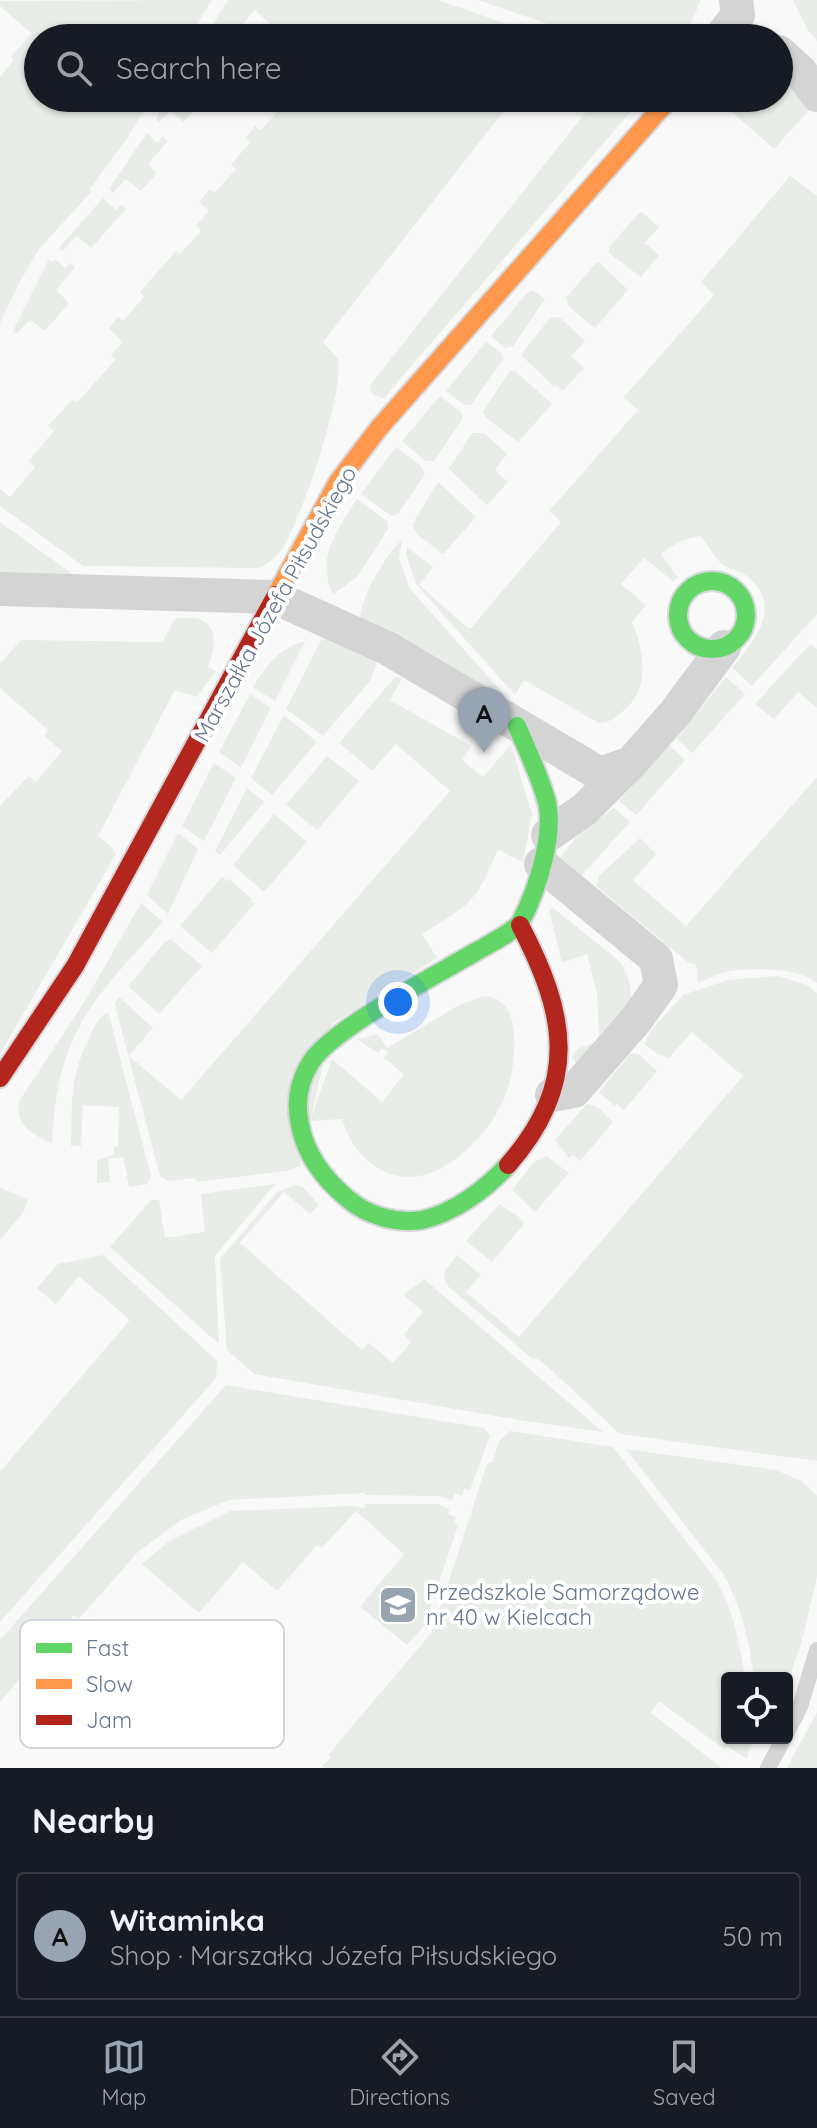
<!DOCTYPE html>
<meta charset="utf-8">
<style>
body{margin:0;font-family:Quicksand,sans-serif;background:#242831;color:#f1f3f6}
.controls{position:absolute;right:24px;bottom:24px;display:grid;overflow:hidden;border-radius:8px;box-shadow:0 2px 6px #0004}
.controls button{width:72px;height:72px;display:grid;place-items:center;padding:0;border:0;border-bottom:2px solid #363941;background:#171b24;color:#f1f3f6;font:40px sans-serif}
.you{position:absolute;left:398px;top:1002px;width:28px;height:28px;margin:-20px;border:6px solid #fff;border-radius:50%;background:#1a73e8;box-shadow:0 0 0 12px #1a73e833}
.badge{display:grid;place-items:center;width:52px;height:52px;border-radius:50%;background:#99a4b2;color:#111;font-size:26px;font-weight:700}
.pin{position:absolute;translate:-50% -66px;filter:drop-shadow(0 2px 4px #0008)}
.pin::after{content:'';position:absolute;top:42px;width:28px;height:24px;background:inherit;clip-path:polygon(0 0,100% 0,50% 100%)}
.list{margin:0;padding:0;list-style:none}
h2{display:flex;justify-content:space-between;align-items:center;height:104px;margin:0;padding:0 32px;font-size:34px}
h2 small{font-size:26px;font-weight:400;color:#9ea1a6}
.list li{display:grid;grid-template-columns:52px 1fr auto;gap:24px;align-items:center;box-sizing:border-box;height:128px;margin:0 16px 16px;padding:0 16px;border:2px solid #363941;border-radius:8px}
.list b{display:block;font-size:30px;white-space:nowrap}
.list p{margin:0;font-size:26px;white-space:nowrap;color:#9ea1a6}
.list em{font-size:26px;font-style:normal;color:#9ea1a6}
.icon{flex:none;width:44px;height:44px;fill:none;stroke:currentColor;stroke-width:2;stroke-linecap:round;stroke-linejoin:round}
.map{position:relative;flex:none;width:817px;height:1768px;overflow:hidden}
.search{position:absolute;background:#171b24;box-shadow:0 2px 6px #0004;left:24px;right:24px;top:24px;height:88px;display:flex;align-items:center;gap:20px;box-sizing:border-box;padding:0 28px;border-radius:44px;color:#9ea1a6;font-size:30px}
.sheet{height:248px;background:#171b24}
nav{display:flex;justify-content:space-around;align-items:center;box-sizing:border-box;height:112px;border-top:2px solid #363941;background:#171b24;font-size:22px;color:#9ea1a6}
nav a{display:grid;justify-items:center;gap:4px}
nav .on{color:#99a4b2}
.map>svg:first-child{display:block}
.green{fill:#e8ede7}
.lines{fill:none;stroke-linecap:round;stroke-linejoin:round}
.fast-casing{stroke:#d5d7d9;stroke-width:22}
.slow-casing{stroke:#d5d7d9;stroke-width:22}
.jam-casing{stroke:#d5d7d9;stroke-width:22}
.lane{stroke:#d4d4d5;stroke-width:16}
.street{stroke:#d4d4d5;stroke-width:34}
.fast{stroke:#63d668;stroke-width:18}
.slow{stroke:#ff974d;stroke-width:18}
.jam{stroke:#b3261e;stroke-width:18}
.labels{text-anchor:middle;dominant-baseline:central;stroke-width:8;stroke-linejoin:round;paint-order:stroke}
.street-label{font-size:22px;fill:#66768c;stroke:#fff}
.poi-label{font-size:22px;fill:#66768c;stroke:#fff;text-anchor:start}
.key{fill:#fff;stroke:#d1d6dc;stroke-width:2}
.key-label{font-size:22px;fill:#66768c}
</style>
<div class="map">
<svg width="817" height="1768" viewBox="0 0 817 1768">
<rect width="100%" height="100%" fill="#f9f9f9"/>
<g class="green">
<polygon points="212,0 188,38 38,38 38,98 151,98 128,137 90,189 91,192 39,249 22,278 0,323 0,77 14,60 11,57 31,33 0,6 0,1"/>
<polygon points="228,0 438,0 547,38 286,38 255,10 230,38 204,38"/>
<polygon points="478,0 701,0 689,27 673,38 588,38"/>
<polygon points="793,0 817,0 817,41 808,30"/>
<polygon points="779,70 811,108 774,149 725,106 732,98 779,98"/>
<polygon points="167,98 196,98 194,101 198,105 184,122 170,111 159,122 156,119"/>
<path d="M303 98H514L323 342 338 359C345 392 301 520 282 549 276 557 267 565 258 568L83 566 0 506V489L10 497 35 467 28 461 54 431 48 426 72 400 77 403 115 360 111 355 122 342 109 328 118 317 123 321 144 297 140 292 176 251 180 254 201 231 196 226 209 211 199 202 210 189 215 193 236 169 231 165 250 142 246 138 255 126 261 130 287 101 294 107Z"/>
<polygon points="597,98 630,98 632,110 384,398 373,395 370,387 371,384"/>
<polygon points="147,133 157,143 163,136 168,141 148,164 157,173 141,191 126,179 113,193 109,189"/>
<path d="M790 176 817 196V614L752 686 732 668C753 642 785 607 747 576 740 571 732 570 725 566 715 560 708 545 701 536 687 538 672 544 661 554L678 577 673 581 644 558 621 584 646 605 632 622C645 654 651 689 622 712 615 718 609 723 599 723L524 680 515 695 416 584 406 554 407 547 433 567 419 585 468 628H471L561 522 549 511 638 410 624 397 714 295 701 282Z"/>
<polygon points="103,198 116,210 121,205 126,209 91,248 77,236 62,251 59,248"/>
<polygon points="642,212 659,227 645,243 659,255 641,277 609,253 609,247 639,213"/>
<polygon points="49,259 52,262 56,260 65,268 70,263 75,267 56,290 69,303 45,331 30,320 16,334 13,331"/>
<polygon points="596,263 600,263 628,290 595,328 569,307 566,298"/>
<polygon points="533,290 545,299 513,346 505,348 491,336 527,293"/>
<polygon points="559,317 585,341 571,356 584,368 563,391 556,385 554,387 521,355 550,318"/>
<polygon points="486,342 499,351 504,358 471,405 465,405 446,391"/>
<polygon points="510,371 515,371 552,404 518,442 485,417 483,411"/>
<polygon points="440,396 460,411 463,418 434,461 426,461 402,441"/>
<polygon points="472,433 484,433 507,454 495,470 508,482 487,505 449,469"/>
<polygon points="396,447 420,465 425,474 398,514 391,516 361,494"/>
<polygon points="438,482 476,517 443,554 418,535 412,525"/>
<path d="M357 499 387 521 388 529 357 577 333 594C315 558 338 529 357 499Z"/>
<polygon points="0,522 74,575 0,574"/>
<path d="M402 540 399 559 410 589 508 699 360 620C360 598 386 554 402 540Z"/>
<path d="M178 618C184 618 193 617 199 619 220 626 214 652 208 667L216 671 197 697 175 690 98 836 111 846 116 854 0 1054V806L29 776 36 782 62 751 44 736 48 730 0 688V664L21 640 163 642 173 621Z"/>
<polygon points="322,639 337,641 378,661 370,681 323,736 286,709"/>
<path d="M305 641 275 701 253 687C265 666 281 647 305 641Z"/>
<polygon points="810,644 817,649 817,708 798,692 774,719 755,704"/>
<path d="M395 677H401V680L390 700 471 746 462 760 483 777 511 744 532 814 523 863 498 849C476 903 471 904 422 934L437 958 332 1024 300 1166 287 1171 197 1182 195 1178 168 1181 160 1176 118 1017 115 1003 119 997 153 1028 129 1056 181 1100 450 791 396 744 372 771 339 743Z"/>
<polygon points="726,677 745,694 692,753 676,738"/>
<polygon points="250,694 271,708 241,768 219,752"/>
<polygon points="284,715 317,742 272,795 251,778"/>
<polygon points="669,745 685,760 636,815 619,801"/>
<polygon points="327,756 359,781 317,830 286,805"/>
<polygon points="214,763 236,778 204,841 182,826"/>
<path d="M817 777V983C799 967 745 967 722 973 714 975 706 980 698 983L696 964 689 963 596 886 599 876 640 838 656 854 633 880 686 926Z"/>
<polygon points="247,788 264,802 220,855 215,851"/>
<polygon points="614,808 630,822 581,876 560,858 577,836"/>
<polygon points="274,814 307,842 264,892 233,865"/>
<polygon points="178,833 198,849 168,914 147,895"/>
<polygon points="222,877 227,881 229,879 252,899 251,901 254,904 212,953 180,926"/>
<path d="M141 903 163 922C92 1001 57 1032 52 1144 33 1134 13 1125 20 1100L85 1001Z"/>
<path d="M553 908 618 960C630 973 632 990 631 1008L587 1063H576L572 1057 577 1049 599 1041 597 993 587 954 562 963 549 910Z"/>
<polygon points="171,939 202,966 159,1014 128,986 165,942"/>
<polygon points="778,976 807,985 817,993 817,1461 620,1434 548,1367 538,1359 531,1358 450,1288 446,1284 444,1272 457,1255 481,1275 466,1292 519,1337 743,1076 692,1032 668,1059 661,1054 659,1055 644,1044 653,1028 683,995 728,980"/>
<path d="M484 996C528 998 515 1075 503 1101 485 1140 434 1192 388 1173 363 1162 350 1144 342 1119L310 1121 332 1059 382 1102 404 1074 384 1058 388 1053 382 1048 378 1053 357 1039 378 1034 387 1048 461 1004Z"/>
<path d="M108 1012 151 1176 147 1184 129 1187 123 1157 108 1159 110 1182 97 1183V1161L114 1154V1147H118L119 1107 83 1105 81 1146H71C73 1098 68 1082 90 1036 94 1026 100 1016 108 1012Z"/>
<polygon points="631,1053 640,1055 657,1071 624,1110 617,1104 615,1106 599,1092"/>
<polygon points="587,1104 597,1107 613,1122 580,1161 573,1155 569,1158 555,1140"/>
<polygon points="546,1156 569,1173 535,1212 512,1190 534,1162"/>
<polygon points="275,1184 215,1256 219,1344 110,1247 151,1200 159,1200 165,1238 205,1232 201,1194"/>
<path d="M295 1185 303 1187 319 1205 310 1214 284 1192 240 1243 362 1350 369 1343 393 1363 411 1342 404 1334 423 1312 404 1295C411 1287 418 1286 424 1279L603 1432 525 1421 254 1374 227 1350 220 1259 277 1192Z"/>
<polygon points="0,1187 28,1200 23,1213 0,1240"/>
<polygon points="499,1204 519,1217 524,1224 492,1262 466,1241"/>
<polygon points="103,1255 217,1361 216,1378 0,1622 0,1472 130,1320 79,1276 56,1304 37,1288 58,1264"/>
<polygon points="226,1385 484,1428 490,1436 470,1490 464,1489 462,1496 455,1493 452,1501 440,1496 365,1495 365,1493 229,1500 181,1520 138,1552 79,1619 74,1615 0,1702 0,1640"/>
<path d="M510 1431 613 1447 714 1577C734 1609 739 1642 745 1678H727V1738H752L747 1759 727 1746 724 1749 659 1701 651 1713 722 1768H325L322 1765 331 1758 328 1755 432 1632 487 1464 492 1462 500 1440Z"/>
<path d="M626 1449 776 1470 803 1482 817 1496V1577L801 1644 787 1683V1678H754C749 1641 742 1607 723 1574Z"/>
<polygon points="365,1504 438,1504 449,1509 448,1514 456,1517 454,1523 458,1525 424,1626 407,1645 360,1607 404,1554 356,1511 322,1548 317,1545 277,1591 243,1562 199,1613 142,1564 169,1541 230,1511 352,1506 364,1508"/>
<polygon points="817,1712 817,1768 787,1768"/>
</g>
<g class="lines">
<defs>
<g id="fast">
<circle cx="712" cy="615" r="34"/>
<path d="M508 1165C486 1189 454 1213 422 1220 397 1224 368 1216 348 1199 325 1180 306 1156 300 1125 295 1103 299 1081 311 1062 334 1027 437 975 477 951 487 945 516 931 521 921 537 891 556 832 546 799 539 774 527 750 517 726"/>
</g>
<polyline id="slow" points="276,595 338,482 379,428 670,98"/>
<g id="jam">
<polyline points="0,1078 75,966 276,595"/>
<path d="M508 1165C580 1083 567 1015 520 925"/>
</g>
</defs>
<use href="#fast" class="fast-casing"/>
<use href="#slow" class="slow-casing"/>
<use href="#jam" class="jam-casing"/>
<g class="lane">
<polyline points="787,1732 800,1707 817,1650"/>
<polyline points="768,1768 784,1738"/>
</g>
<g class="street">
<polyline points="720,38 738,15 736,0"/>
<polyline points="779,52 800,71 817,95"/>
<polyline points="0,589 274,597 387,648 600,774 631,763 675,713 724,647"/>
<polyline points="548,835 585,809 629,765"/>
<polyline points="541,864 656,959 661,985 636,1020 574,1091 552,1095"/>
</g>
<use href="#fast" class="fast"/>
<use href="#slow" class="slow"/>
<use href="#jam" class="jam"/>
</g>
<defs>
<symbol id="school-square" viewBox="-11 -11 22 22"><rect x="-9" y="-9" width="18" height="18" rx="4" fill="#99a4b2" stroke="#fff"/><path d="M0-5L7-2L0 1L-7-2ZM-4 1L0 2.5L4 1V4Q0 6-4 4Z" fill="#fff"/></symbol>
</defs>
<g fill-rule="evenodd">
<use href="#school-square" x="376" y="1583" width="44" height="44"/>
</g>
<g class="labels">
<g class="street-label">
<text transform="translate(275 604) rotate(-61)">Marszałka Józefa Piłsudskiego</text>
</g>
<g class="poi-label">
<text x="426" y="1592">Przedszkole Samorządowe<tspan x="426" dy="25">nr 40 w Kielcach</tspan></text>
</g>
</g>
<rect x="20" y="1620" width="264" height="128" rx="12" class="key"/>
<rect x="36" y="1643" width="36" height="10" fill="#63d668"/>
<rect x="36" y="1679" width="36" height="10" fill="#ff974d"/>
<rect x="36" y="1715" width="36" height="10" fill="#b3261e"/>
<g class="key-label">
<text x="86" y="1656">Fast</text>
<text x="86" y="1692">Slow</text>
<text x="86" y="1728">Jam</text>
</g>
</svg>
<div class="controls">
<button><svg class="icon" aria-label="locate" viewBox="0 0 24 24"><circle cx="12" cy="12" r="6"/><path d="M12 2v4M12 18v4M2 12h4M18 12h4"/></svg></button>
</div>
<div class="you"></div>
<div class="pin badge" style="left:484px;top:753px">A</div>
<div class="search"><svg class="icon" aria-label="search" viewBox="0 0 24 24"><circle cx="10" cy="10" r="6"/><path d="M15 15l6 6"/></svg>Search here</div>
</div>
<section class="sheet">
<h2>Nearby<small></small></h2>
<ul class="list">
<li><span class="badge">A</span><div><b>Witaminka</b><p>Shop · Marszałka Józefa Piłsudskiego</p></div><em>50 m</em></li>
</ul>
</section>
<nav>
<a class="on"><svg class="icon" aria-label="map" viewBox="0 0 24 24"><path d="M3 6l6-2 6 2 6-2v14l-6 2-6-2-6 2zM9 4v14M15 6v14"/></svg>Map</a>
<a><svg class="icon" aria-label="directions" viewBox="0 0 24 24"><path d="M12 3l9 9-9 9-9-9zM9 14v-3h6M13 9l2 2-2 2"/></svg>Directions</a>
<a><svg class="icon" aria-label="saved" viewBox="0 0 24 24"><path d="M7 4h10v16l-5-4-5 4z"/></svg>Saved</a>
</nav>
